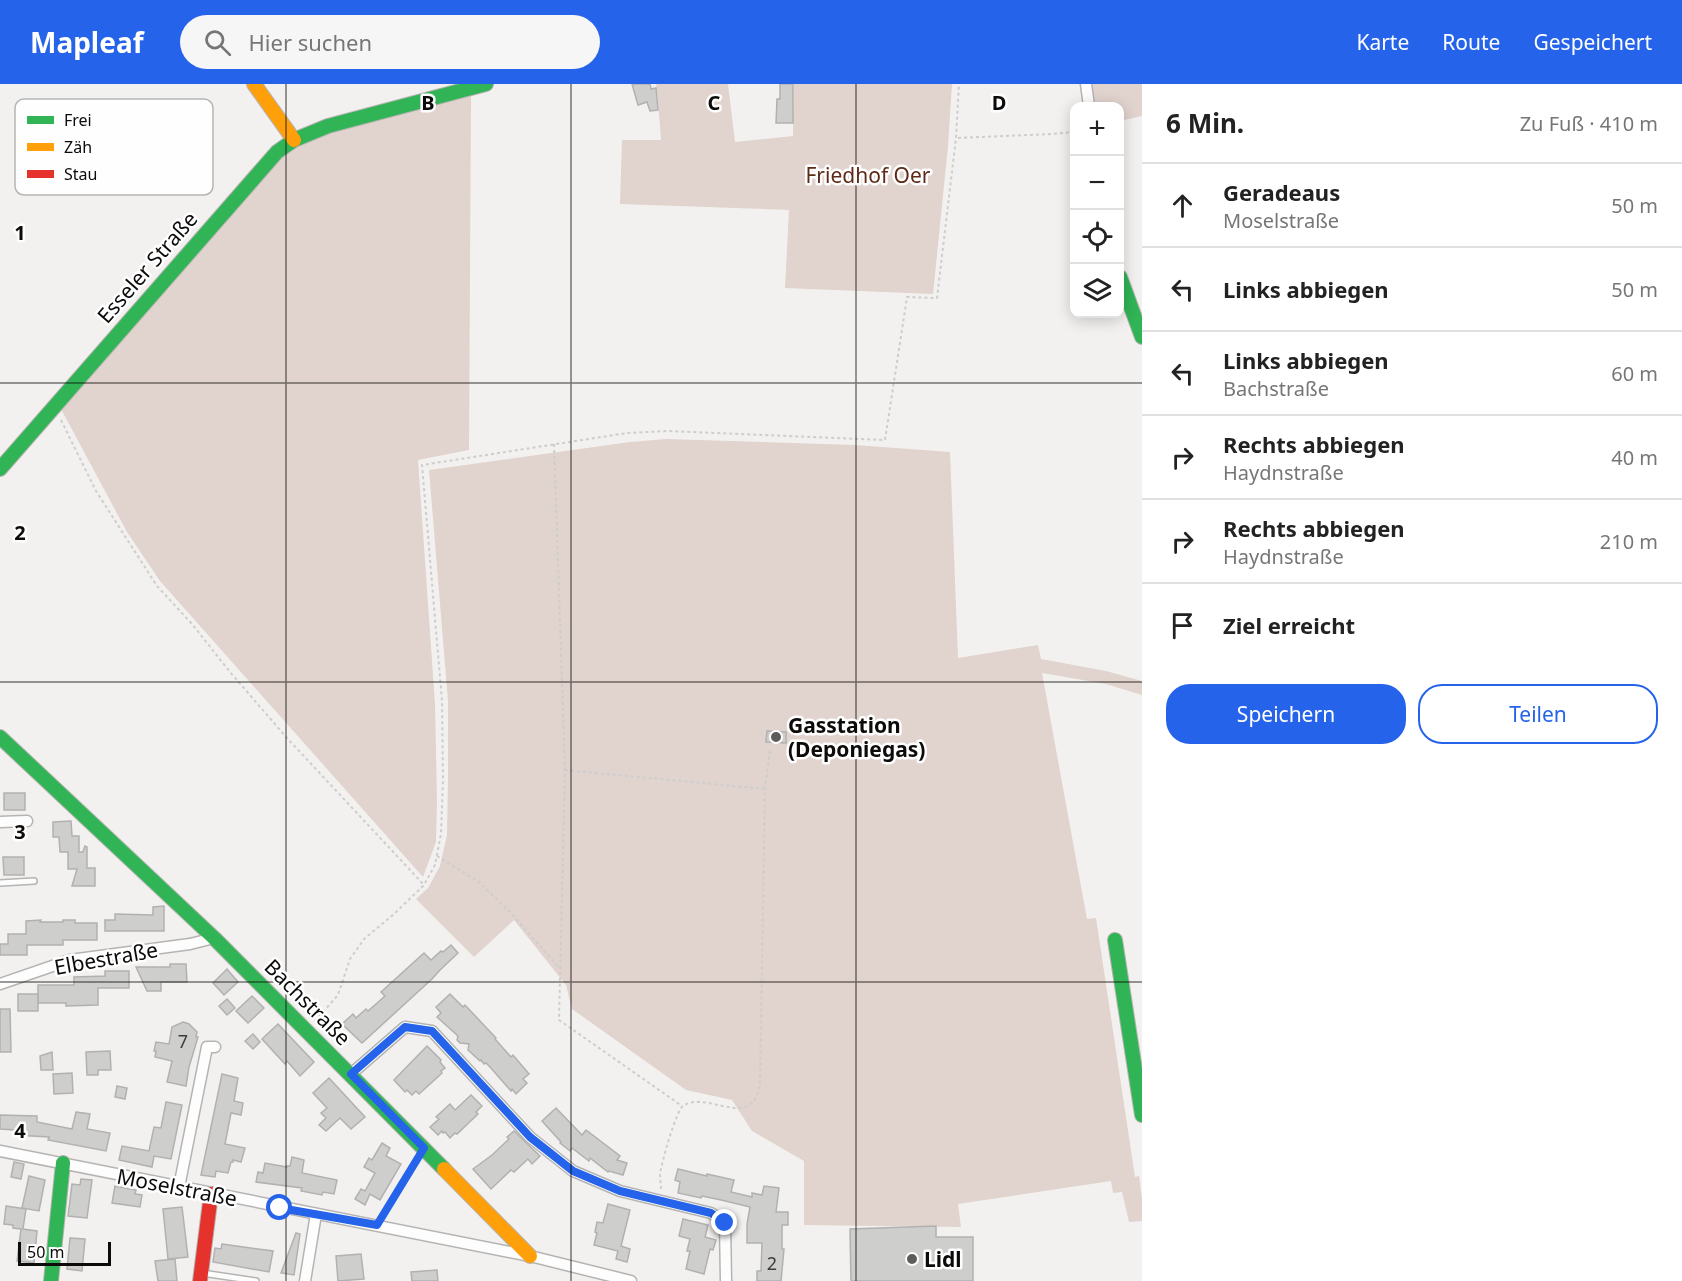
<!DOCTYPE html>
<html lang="de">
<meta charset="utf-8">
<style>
body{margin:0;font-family:"Noto Sans",sans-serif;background:#f6f6f6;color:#222}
.controls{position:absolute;right:18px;top:18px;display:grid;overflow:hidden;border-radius:12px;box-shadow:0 3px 15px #0003}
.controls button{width:54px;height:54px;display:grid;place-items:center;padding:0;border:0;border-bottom:2px solid #e0e0e0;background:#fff;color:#222;font:30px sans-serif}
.scale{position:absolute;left:18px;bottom:15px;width:93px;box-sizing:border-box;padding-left:6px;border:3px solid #0c0b0a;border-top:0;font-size:16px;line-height:21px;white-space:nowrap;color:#0c0b0a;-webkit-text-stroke:4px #fffefe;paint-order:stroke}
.stop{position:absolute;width:18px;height:18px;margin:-14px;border:4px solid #2563eb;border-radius:50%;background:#fff}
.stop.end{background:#2563eb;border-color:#fff;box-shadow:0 2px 6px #0008}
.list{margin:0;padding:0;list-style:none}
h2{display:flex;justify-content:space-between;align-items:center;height:78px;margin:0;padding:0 24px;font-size:26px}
h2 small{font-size:20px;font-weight:400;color:#767676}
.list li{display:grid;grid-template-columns:39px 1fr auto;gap:18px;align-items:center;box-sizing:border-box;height:84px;padding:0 24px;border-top:2px solid #e0e0e0}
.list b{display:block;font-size:22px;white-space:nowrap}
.list p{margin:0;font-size:20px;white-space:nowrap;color:#767676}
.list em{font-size:20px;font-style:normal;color:#767676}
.actions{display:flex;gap:12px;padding:18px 24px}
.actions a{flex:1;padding:14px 0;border:2px solid #2563eb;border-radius:24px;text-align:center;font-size:21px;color:#2563eb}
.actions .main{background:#2563eb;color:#fff}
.icon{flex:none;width:33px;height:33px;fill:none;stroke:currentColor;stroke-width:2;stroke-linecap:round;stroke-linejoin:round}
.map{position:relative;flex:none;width:1142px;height:1197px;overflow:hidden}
header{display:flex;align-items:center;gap:36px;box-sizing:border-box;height:84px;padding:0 30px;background:#2563eb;color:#fff}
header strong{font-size:28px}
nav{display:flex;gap:33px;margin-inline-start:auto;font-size:21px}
.search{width:420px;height:54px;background:#f6f6f6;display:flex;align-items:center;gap:15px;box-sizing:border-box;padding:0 21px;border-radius:33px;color:#767676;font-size:22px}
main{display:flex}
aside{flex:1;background:#fff}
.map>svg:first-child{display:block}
.green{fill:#e1d3cd}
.building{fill:#cececd;stroke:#b2b1b1;stroke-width:1.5}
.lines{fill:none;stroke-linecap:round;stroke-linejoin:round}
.lane-casing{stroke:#b5b4b2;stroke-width:8}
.street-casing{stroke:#b5b4b2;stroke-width:13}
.fast-casing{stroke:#b5b4b2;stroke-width:16}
.slow-casing{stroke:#b5b4b2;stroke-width:16}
.jam-casing{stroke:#b5b4b2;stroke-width:16}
.path{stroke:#cecdcd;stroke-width:2;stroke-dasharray:3 3;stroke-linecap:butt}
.lane{stroke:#fdfdfd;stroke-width:5}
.street{stroke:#fdfdfd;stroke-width:10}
.fast{stroke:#30b455;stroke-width:14}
.slow{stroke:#ff9f0a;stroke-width:14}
.jam{stroke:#e5322d;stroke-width:14}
.route{stroke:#2563eb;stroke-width:8}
.grid{fill:none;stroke:#0c0b0a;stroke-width:1.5;stroke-opacity:0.55}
.poi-dot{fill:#5d5c5a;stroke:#fffefe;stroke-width:2}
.labels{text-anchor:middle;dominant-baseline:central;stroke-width:5;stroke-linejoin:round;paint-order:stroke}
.number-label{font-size:18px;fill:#3c3c3b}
.park-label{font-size:21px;fill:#5c2a16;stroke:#fffefe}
.street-label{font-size:21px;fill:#0c0b0a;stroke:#fffefe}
.poi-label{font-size:21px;font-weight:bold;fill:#0c0b0a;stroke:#fffefe;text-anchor:start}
.key{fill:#fffefe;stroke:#b6b5b5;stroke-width:1.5}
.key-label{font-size:16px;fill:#0c0b0a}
.grid-label{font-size:20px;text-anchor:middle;font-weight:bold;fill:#0c0b0a;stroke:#fffefe;stroke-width:5;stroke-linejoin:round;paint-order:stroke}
</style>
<header>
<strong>Mapleaf</strong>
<div class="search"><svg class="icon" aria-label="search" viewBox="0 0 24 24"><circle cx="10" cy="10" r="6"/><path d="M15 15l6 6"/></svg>Hier suchen</div>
<nav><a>Karte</a><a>Route</a><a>Gespeichert</a></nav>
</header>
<main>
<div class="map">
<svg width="1142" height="1197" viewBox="0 0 1142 1197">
<rect width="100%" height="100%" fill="#f3f1ef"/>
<g class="green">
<polygon points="656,0 728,0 735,58 793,52 794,0 952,0 948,62 933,210 785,204 789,126 620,120 622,56 661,56 658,16"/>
<polygon points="1091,0 1142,0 1142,32 1120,37 1120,22 1094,22"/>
<polygon points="471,12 469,366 418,376 435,620 437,717 436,758 423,793 160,497 127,448 61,325 282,72 299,62 335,47"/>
<polygon points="666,355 855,361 950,368 958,574 1038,561 1041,575 1106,587 1142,597 1142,611 1106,600 1042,589 1087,835 1096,834 1135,1093 1139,1092 1142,1115 1142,1137 1129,1138 1122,1108 1113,1109 1111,1097 958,1120 961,1143 804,1141 804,1077 752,1047 732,1016 686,1006 572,925 566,901 514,836 474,873 416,815 428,804 440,782 447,751 448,694 448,617 429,386 630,358"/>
</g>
<g class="building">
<polygon points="632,0 650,0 651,5 656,4 658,26 650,27 647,18 638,21"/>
<polygon points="780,0 793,0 793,39 776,39 777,15 780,15"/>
<polygon points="767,647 786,648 786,659 766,658"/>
<rect x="4" y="709" width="21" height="17"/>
<polygon points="71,737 72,752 79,752 79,768 83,768 85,762 87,763 87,784 95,784 95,802 72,802 77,785 68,785 68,768 60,768 59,753 53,753 53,738"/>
<polygon points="3,773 24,773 24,791 4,791"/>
<polygon points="164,822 164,847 105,847 105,836 115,836 115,830 153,831 153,823"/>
<polygon points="41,836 40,838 63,838 63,836 75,836 75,839 97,839 97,856 63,856 63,861 27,861 27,871 0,871 0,860 8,860 8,850 26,850 26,837"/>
<polygon points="451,861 458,869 440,886 432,895 362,959 342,940 353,930 356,934 366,925 368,927 385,912 381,908 424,869 431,876 441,867 443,868"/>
<polygon points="170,880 186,880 187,898 161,898 161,907 147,907 136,883 170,883"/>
<polygon points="227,885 238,898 224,911 213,899"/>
<polygon points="105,887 129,887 129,904 98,904 98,921 66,922 66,919 38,919 38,901 74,901 74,893 105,892"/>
<rect x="18" y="910" width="20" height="17"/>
<polygon points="450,910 463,923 465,921 496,954 495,955 511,973 513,971 529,990 523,995 527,999 516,1010 512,1005 511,1007 490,983 486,979 484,980 481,976 480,977 468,966 469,960 460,959 457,956 458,952 437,933 441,929 436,923"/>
<polygon points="252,912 264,924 248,939 236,927"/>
<polygon points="227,915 235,924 227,931 219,922"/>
<polygon points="0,925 10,925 11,968 0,968"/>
<polygon points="183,938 189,940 197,948 196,953 198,953 189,983 186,1002 167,998 172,977 155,973 156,967 154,967 156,958 169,960 172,943"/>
<polygon points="278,940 314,978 300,992 287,977 285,980 262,955"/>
<polygon points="253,950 260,958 253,965 245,957"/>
<polygon points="427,962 441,976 440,978 445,984 441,987 442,989 419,1010 416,1007 412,1011 407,1006 405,1008 394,996"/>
<polygon points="110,967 111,986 98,986 98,991 87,991 86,968"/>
<polygon points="52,968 53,986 41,986 40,972"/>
<polygon points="72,989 73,1009 54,1010 53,990"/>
<polygon points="222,990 238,994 234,1017 243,1019 241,1031 231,1029 225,1060 245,1064 241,1078 233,1076 233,1078 231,1078 228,1089 216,1087 215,1093 201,1091"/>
<polygon points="329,994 365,1033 351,1045 340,1034 326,1047 319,1041 326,1034 321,1029 327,1024 313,1009"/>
<polygon points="117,1002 127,1004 125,1015 115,1013"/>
<polygon points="471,1011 482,1022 476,1028 478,1030 457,1050 455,1049 450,1054 445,1048 443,1049 442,1047 438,1051 430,1043 439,1035 436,1033 450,1020 455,1026"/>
<polygon points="166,1018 182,1021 171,1075 154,1072 152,1083 119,1076 122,1062 149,1067 154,1043 161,1044"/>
<polygon points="556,1024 582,1051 586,1046 620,1072 617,1076 627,1079 623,1091 609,1087 608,1088 590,1074 589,1077 572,1064 570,1067 560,1059 561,1058 542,1037"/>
<polygon points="76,1028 90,1030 87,1045 110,1049 106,1067 48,1056 49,1053 14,1051 15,1046 0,1045 0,1031 37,1032 37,1038 72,1045"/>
<polygon points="514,1047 540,1072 532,1080 528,1075 514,1088 511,1086 491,1105 473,1085 492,1071 509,1055 507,1053"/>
<polygon points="382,1059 390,1064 386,1072 401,1080 380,1116 370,1110 365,1121 355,1115 361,1105 365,1107 375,1089 364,1083 369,1074 372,1076"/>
<polygon points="292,1073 304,1076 302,1089 337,1096 334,1110 323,1108 322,1111 301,1107 302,1104 256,1098 258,1088 263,1089 265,1079 287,1083 287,1082 290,1082"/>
<polygon points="14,1078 24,1080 21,1095 11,1093"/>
<polygon points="678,1085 707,1092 707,1090 734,1096 731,1108 752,1113 752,1109 762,1111 764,1102 779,1104 776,1128 788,1128 788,1141 782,1141 782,1165 784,1165 781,1197 757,1197 757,1187 761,1187 762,1159 747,1159 747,1140 750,1123 721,1116 702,1112 701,1114 678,1109 680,1098 675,1096"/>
<polygon points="29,1092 45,1096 39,1127 22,1124"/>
<polygon points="81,1095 92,1096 87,1134 68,1132 72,1100 80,1101"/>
<polygon points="115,1102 136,1106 135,1110 142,1111 140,1123 112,1119"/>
<polygon points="608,1120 630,1126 621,1162 630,1165 627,1178 616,1175 618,1167 594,1161 597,1149 595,1148 597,1138 603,1139"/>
<polygon points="6,1122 26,1125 23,1145 37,1147 34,1179 17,1177 21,1145 13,1144 13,1141 4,1140"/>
<polygon points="182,1123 188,1173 168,1175 163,1125"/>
<polygon points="683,1135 708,1141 705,1153 716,1156 713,1166 710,1165 704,1190 686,1185 690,1167 687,1167 690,1155 679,1152"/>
<polygon points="936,1142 936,1153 973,1153 973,1197 851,1197 850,1145"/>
<polygon points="296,1149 300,1150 294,1191 281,1189"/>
<polygon points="70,1154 85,1155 82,1187 67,1185"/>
<polygon points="222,1160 273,1167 269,1188 213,1178 215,1164 221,1165"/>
<polygon points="361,1170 364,1195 338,1197 336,1172"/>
<polygon points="175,1175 177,1197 158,1197 155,1177"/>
<polygon points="437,1186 438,1197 412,1197 411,1188"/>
</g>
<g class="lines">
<defs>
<g id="lane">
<polyline points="0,799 34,797"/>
<polyline points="202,1189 256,1197"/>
</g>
<g id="street">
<polyline points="1086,0 1089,22"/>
<polyline points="0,738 27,737"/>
<polyline points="0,900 70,876 190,860 214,854"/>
<polyline points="351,990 405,943 432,947 530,1053 573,1087 620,1107 711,1129 725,1139 726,1197"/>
<polyline points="0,1067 530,1172 631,1197"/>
<polyline points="179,1103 207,963 215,963"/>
<polyline points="305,1197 316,1130"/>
</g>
<g id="fast">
<polyline points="1120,193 1142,253"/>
<polyline points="0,385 277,68 294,56 328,42 486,0"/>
<polyline points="0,653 214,854 444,1085"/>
<polyline points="1115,856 1142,1031"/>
<polyline points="51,1197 63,1079"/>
</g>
<g id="slow">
<polyline points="254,0 294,56"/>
<polyline points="444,1085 530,1172"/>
</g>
<polyline id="jam" points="200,1197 211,1110"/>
</defs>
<use href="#lane" class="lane-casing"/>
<use href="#street" class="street-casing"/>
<use href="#fast" class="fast-casing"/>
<use href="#slow" class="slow-casing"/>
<use href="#jam" class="jam-casing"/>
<g class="path">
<polyline points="958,54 1051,50 1074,48"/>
<polyline points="61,336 96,407 157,502 192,540 230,588 287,654 424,801"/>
<polyline points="554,360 565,686 559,936 682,1022"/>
<polyline points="565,686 765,705"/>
<polyline points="437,772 479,798 512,830 560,885"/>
<polyline points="315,937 338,911 350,875 364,855 394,830 424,801 435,781 441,750 443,696 442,617 422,381 627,349 667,347 885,356 907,213 937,214 956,54 959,0"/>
<path d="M661 1105C661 1101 660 1096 660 1091 661 1080 676 1027 683 1022 705 1007 742 1040 756 1013 758 1009 759 1004 760 1000L765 705 770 666"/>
<polyline points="383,1130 416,1076"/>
</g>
<use href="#lane" class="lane"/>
<use href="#street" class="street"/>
<use href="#fast" class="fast"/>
<use href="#slow" class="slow"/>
<use href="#jam" class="jam"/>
</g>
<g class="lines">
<polyline class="route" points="280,1124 377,1141 424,1064 351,990 405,943 432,947 530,1053 573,1087 620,1107 711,1129 725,1139"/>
</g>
<path class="grid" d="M286 0V1197M571 0V1197M856 0V1197M0 299H1142M0 598H1142M0 898H1142"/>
<g class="poi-dot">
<circle cx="776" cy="653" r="6"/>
<circle cx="912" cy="1175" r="6"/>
</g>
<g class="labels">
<g class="number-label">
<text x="183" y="957">7</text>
<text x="772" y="1179">2</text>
</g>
<g class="park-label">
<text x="868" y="91">Friedhof Oer</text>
</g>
<g class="street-label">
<text transform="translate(147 183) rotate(-49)">Esseler Straße</text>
<text transform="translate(106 874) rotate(-10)">Elbestraße</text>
<text transform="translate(308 918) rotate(45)">Bachstraße</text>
<text transform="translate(177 1103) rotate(11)">Moselstraße</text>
</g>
<g class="poi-label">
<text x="788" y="641">Gasstation<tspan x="788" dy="24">(Deponiegas)</tspan></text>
<text x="924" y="1175">Lidl</text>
</g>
</g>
<rect x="15" y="15" width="198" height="96" rx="9" class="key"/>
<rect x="27" y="32" width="27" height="8" fill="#30b455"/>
<rect x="27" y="59" width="27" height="8" fill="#ff9f0a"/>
<rect x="27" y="86" width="27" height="8" fill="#e5322d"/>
<g class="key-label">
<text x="64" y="42">Frei</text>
<text x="64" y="69">Zäh</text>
<text x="64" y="96">Stau</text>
</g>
<g class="grid-label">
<text x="428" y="26">B</text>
<text x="714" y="26">C</text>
<text x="999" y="26">D</text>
<text x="20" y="156">1</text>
<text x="20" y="456">2</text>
<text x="20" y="755">3</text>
<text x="20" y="1054">4</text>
</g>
</svg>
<div class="controls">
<button>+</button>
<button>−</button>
<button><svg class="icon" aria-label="locate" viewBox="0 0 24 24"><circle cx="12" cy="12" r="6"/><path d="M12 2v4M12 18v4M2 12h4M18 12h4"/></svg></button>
<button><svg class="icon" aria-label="layers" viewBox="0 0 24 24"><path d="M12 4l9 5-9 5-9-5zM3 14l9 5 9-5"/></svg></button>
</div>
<div class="scale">50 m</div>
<div class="stop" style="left:280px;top:1124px"></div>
<div class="stop end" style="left:725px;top:1139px"></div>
</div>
<aside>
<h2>6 Min.<small>Zu Fuß · 410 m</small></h2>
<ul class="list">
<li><svg class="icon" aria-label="ahead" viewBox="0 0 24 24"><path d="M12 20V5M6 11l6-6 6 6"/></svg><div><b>Geradeaus</b><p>Moselstraße</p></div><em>50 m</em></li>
<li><svg class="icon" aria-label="left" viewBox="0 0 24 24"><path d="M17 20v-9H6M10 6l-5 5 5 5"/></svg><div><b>Links abbiegen</b></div><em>50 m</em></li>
<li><svg class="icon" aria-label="left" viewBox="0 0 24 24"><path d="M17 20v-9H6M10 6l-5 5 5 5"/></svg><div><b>Links abbiegen</b><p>Bachstraße</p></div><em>60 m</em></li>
<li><svg class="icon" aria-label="right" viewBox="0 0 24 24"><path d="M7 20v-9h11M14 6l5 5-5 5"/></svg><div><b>Rechts abbiegen</b><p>Haydnstraße</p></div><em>40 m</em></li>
<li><svg class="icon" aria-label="right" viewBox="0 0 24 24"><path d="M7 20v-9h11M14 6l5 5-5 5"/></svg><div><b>Rechts abbiegen</b><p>Haydnstraße</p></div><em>210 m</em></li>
<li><svg class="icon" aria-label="arrive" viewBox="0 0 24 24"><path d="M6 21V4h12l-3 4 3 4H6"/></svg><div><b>Ziel erreicht</b></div></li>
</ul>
<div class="actions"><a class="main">Speichern</a><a>Teilen</a></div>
</aside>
</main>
